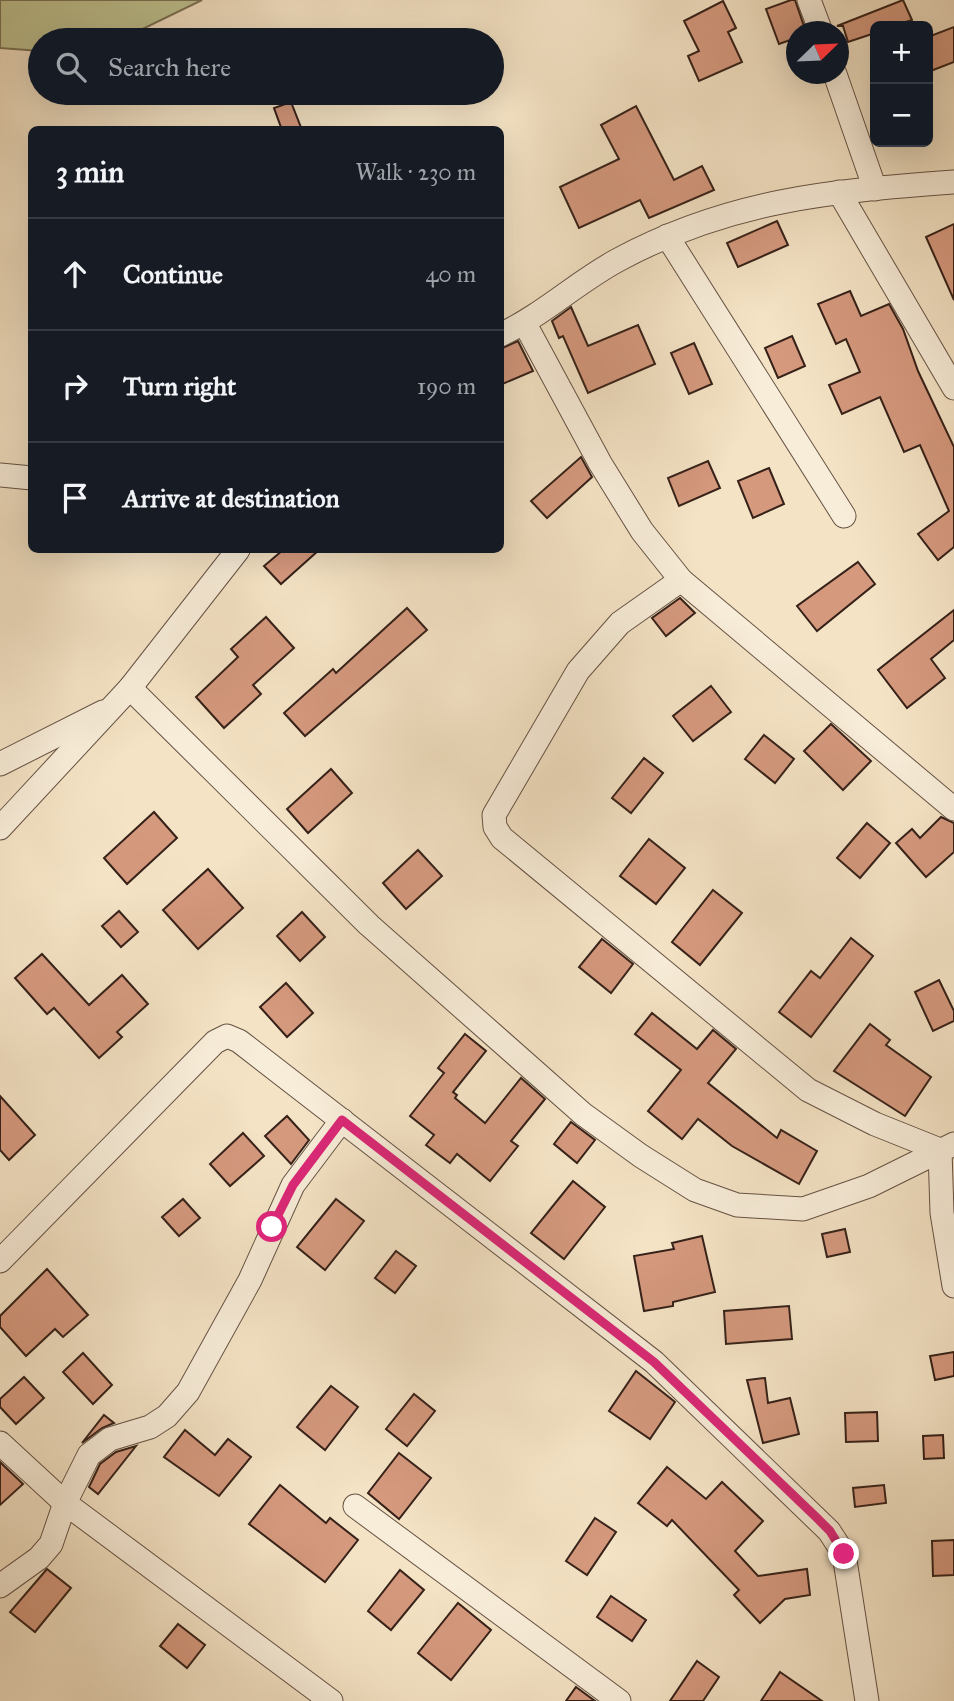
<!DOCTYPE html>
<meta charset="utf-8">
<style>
body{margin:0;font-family:"IM FELL Great Primer",serif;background:#242831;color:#f1f3f6}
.controls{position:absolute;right:21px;top:21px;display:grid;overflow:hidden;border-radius:10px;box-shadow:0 7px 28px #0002}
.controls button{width:63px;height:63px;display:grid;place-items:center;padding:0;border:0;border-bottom:2px solid #363941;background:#171b24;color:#f1f3f6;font:35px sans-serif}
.compass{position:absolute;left:786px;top:21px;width:63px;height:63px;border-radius:50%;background:#171b24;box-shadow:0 7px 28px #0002;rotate:67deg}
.stop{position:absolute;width:21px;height:21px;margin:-16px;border:5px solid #db2777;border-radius:50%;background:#fff}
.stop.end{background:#db2777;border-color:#fff;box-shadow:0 2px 7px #0008}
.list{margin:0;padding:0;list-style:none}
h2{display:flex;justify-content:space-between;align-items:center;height:91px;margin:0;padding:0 28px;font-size:30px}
h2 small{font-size:23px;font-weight:400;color:#9ea1a6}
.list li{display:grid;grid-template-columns:46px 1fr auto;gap:21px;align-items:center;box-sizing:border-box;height:112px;padding:0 28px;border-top:2px solid #363941}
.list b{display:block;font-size:26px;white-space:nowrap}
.list em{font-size:23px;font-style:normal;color:#9ea1a6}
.icon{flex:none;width:38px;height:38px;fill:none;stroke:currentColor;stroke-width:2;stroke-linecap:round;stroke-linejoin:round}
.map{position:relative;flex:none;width:954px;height:1701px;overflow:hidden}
.search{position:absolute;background:#171b24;box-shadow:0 7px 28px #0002;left:28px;top:28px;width:476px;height:77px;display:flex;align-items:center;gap:18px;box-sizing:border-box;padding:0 24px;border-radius:38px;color:#9ea1a6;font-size:26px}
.panel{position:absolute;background:#171b24;box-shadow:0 7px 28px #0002;left:28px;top:126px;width:476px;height:427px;border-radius:10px}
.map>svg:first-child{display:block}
.green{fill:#bfc392;stroke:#7a7256;stroke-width:2}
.building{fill:#d5997e;stroke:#362119;stroke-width:2}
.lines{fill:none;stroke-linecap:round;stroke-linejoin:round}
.minor-casing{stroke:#665244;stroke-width:25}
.minor{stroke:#f8edd9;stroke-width:23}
.route{stroke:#db2777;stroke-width:9}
</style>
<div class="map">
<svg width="954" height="1701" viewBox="0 0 954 1701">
<rect width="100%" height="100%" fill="#f4e3c5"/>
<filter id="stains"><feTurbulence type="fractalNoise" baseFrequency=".00286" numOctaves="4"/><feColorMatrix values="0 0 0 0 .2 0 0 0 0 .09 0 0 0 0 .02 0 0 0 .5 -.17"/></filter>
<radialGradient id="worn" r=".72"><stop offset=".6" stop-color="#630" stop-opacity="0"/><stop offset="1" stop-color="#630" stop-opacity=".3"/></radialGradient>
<polygon class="green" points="0,0 202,0 120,40 40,40 40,51 0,48"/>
<g class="building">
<polygon points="791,0 795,0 806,32 796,32 796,38 779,44 766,9"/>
<polygon points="903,0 912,20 893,26 875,26 875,33 848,42 843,26 837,26"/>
<polygon points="723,1 736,28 728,32 742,62 699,81 688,56 699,51 684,21"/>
<polygon points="954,27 954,62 928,72 928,37"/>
<polygon points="291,102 302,130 282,130 274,108"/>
<polygon points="636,106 674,180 702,166 714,190 649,218 640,200 579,228 560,187 619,159 601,125"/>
<polygon points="777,221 788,245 738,267 727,243"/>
<polygon points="954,224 954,300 926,237"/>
<polygon points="850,291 861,316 889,304 903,329 918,371 954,447 954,547 938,560 918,534 949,511 920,445 904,452 880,397 842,414 829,385 860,372 846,339 836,344 818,304"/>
<polygon points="571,307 588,346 638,325 655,364 588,393 563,336 559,338 552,321"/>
<polygon points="792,336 805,366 778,378 765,348"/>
<polygon points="518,341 533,371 500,385 500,349"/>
<polygon points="694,343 712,384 689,394 671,353"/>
<polygon points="581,457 592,477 547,518 531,501"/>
<polygon points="708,461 720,488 679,506 668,478"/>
<polygon points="769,468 784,504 753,518 738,481"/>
<polygon points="283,550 319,550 281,584 264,566"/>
<polygon points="858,562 875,584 817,631 797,606"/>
<polygon points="680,598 695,613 666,636 652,618"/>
<polygon points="407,608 427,630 305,736 284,713 333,669 336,673"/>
<polygon points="954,610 954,640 931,659 945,678 907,708 878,670"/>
<polygon points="266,617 294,648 253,685 261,694 224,728 196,697 238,657 231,649"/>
<polygon points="711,686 731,712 693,741 673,716"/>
<polygon points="831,724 871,761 843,790 804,751"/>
<polygon points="764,735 794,759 775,783 745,759"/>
<polygon points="644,758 663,773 631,813 612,798"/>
<polygon points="331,769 352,793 308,833 287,809"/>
<polygon points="154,812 177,838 127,884 104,858"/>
<polygon points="941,817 954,823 954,852 926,877 896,843 912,829 920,838"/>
<polygon points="867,823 890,843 860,878 837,858"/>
<polygon points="649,839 685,868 656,904 620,876"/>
<polygon points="418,850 442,876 406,909 383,883"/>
<polygon points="208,869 243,908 198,949 163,910"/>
<polygon points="713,890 742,913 700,965 672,942"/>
<polygon points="119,911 138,932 121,947 102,926"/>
<polygon points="302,912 325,937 300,961 277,936"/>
<polygon points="851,938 873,956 811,1037 779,1012 811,971 820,978"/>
<polygon points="602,939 633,964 611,993 579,967"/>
<polygon points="42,954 89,1005 122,975 148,1004 117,1032 122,1037 99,1058 54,1008 47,1014 15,978"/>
<polygon points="939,980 954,1011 954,1021 933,1031 915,992"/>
<polygon points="286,983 313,1013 287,1037 260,1007"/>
<polygon points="652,1013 697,1049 713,1030 736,1049 708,1083 777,1138 781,1130 817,1151 799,1184 732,1146 698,1119 682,1139 648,1111 681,1070 635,1034"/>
<polygon points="870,1024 890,1040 886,1045 931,1077 905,1116 834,1071"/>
<polygon points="465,1034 486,1051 453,1092 457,1095 455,1098 485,1123 521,1078 545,1099 511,1141 518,1146 490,1181 457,1154 450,1163 426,1145 434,1135 410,1116 444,1073 438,1068"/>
<polygon points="0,1096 35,1135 9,1160 0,1150"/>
<polygon points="287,1116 309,1140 291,1164 265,1136"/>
<polygon points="571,1122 595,1140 577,1163 554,1144"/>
<polygon points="243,1133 264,1156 230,1186 210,1164"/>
<polygon points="573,1181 605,1207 564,1259 531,1233"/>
<polygon points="183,1199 200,1218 179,1236 162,1217"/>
<polygon points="336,1199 364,1221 325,1270 297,1247"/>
<polygon points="845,1229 850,1252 827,1257 822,1234"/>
<polygon points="702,1236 715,1292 673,1302 673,1306 644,1311 634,1256 674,1249 672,1243"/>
<polygon points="396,1251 416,1266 395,1293 375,1278"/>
<polygon points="47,1269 88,1315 63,1337 55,1329 26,1356 0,1327 0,1316"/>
<polygon points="789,1306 792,1339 726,1344 724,1311"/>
<polygon points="954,1352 954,1376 935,1380 930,1356"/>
<polygon points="83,1353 112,1385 93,1404 63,1372"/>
<polygon points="636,1371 675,1402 650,1439 609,1411"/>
<polygon points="24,1377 44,1398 16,1424 0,1407 0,1399"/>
<polygon points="765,1378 768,1403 790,1398 799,1434 763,1443 747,1380"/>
<polygon points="331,1386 358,1407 325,1450 297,1427"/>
<polygon points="414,1394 435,1411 407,1446 386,1429"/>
<polygon points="877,1412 878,1441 846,1442 845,1413"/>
<polygon points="104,1415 114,1423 102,1428 82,1443"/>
<polygon points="185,1430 215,1455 228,1439 251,1457 219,1496 164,1457"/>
<polygon points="943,1435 944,1458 924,1459 923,1436"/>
<polygon points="136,1446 98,1494 89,1487 100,1464 116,1452"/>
<polygon points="399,1453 431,1478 399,1519 368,1493"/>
<polygon points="0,1462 23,1484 0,1505"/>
<polygon points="667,1467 706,1499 722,1482 763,1521 735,1551 758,1576 807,1569 810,1595 785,1599 760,1623 734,1595 739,1590 672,1520 667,1526 638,1503"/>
<polygon points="280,1485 326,1523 330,1518 358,1540 325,1582 249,1524"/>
<polygon points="884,1485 886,1503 855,1507 853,1488"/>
<polygon points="595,1518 616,1532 587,1575 566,1561"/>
<polygon points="954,1540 954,1575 933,1576 932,1541"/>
<polygon points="47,1569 71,1588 35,1632 10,1612"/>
<polygon points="400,1570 424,1590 391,1630 368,1611"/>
<polygon points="611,1596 646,1620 632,1641 597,1617"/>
<polygon points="458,1603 491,1630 451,1680 418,1653"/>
<polygon points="178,1624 205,1645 187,1668 160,1646"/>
<polygon points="697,1661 719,1677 703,1701 670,1701"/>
<polygon points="780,1672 822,1701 761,1701"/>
<polygon points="576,1687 595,1701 566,1701"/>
</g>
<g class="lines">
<defs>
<g id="minor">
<polyline points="809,0 821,32"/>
<polyline points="835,74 875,189"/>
<polyline points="839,192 954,388"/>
<polyline points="667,236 844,516"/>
<polyline points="525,324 600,463 642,531 681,580 954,809"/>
<path d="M500 335C543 315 577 282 618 260 729 200 831 191 954 182"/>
<polyline points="0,475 32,478"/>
<polyline points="681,580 620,623 578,671 494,815 495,827 502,838 808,1090 875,1124 940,1150 942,1213 954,1286"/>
<polyline points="130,688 369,925 583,1114 641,1156 695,1190 737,1205 803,1209 869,1186 954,1144"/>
<polyline points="0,764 103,712"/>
<polyline points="0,828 130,688 238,550"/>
<polyline points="0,1261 215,1042 227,1036 239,1041 654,1362 829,1531 844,1554 867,1701"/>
<polyline points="0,1443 65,1503 331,1701"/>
<polyline points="355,1506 619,1701"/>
<polyline points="0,1586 39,1558 51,1544 65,1503 89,1455 110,1439 150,1427 167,1416 188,1392 250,1280 293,1185 342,1120"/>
</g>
</defs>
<use href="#minor" class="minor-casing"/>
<use href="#minor" class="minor"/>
</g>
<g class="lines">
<polyline class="route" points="272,1227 293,1185 342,1120 654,1362 816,1517 830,1531 844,1554"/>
</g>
<rect width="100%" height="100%" filter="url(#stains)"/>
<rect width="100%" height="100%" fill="url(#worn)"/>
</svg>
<div class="controls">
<button>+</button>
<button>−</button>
</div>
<svg class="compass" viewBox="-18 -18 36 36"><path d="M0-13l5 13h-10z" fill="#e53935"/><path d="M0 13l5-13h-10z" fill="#9ea1a6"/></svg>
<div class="stop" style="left:272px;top:1227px"></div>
<div class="stop end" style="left:844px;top:1554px"></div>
<div class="search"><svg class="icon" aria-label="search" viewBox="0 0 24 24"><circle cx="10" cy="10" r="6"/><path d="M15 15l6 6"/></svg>Search here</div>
<section class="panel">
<h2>3 min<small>Walk · 230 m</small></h2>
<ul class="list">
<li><svg class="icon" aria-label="ahead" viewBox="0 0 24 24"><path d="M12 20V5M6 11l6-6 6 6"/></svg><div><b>Continue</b></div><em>40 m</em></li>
<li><svg class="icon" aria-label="right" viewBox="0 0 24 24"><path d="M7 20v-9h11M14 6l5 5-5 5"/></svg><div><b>Turn right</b></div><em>190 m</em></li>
<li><svg class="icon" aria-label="arrive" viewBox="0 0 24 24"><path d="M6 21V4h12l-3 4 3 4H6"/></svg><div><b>Arrive at destination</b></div></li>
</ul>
</section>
</div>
